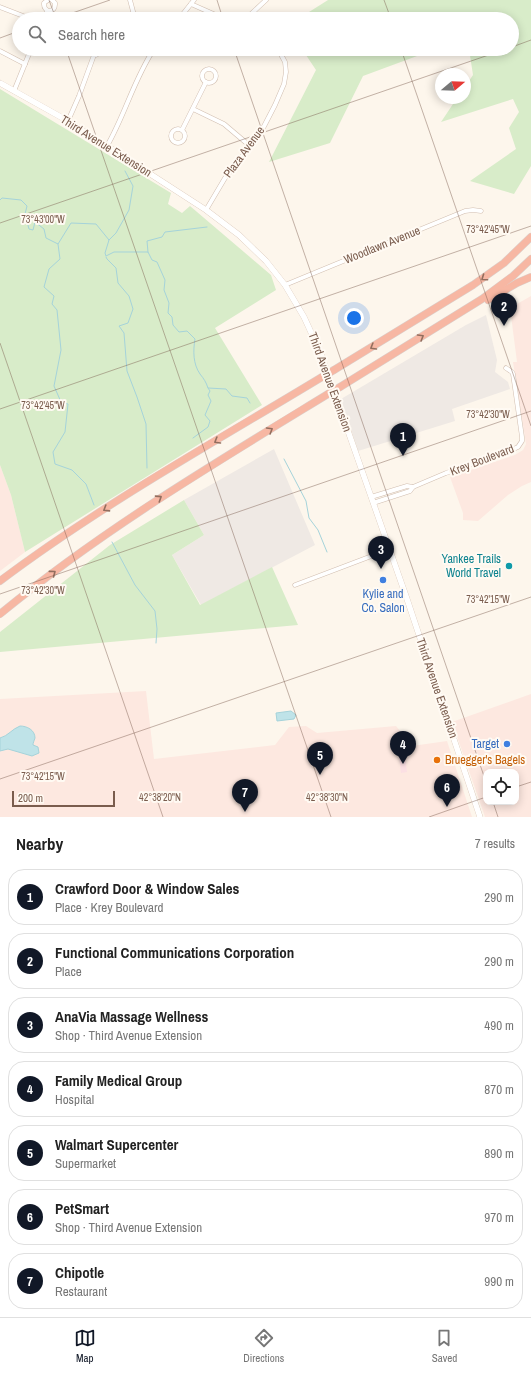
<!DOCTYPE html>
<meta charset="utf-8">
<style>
body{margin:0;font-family:"Archivo Narrow",sans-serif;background:#f6f6f6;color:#222}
.controls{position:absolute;right:12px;bottom:12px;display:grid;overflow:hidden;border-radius:8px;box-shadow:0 2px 10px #0003}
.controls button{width:36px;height:36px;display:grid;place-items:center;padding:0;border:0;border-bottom:1px solid #e0e0e0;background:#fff;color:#222;font:20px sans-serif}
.compass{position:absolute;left:435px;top:68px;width:36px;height:36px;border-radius:50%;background:#fff;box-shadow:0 2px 10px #0003;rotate:71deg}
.scale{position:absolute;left:12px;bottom:10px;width:103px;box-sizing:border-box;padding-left:4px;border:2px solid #7a5c4d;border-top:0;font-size:11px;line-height:14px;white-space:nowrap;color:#7a5c4d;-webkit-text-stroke:3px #fffaf3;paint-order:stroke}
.you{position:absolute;left:354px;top:318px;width:14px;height:14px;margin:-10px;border:3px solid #fff;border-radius:50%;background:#1a73e8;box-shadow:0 0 0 6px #1a73e833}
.badge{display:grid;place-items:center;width:26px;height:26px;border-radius:50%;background:#111827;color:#fff;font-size:13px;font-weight:700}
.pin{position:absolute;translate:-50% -33px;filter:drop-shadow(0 1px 2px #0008)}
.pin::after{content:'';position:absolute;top:21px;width:14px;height:12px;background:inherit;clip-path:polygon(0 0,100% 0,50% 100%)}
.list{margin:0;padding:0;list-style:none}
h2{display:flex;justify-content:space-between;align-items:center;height:52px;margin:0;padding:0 16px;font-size:17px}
h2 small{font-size:13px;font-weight:400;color:#767676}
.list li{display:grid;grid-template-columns:26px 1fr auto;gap:12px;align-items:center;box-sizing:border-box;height:56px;margin:0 8px 8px;padding:0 8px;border:1px solid #e0e0e0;border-radius:16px}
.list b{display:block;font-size:15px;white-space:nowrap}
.list p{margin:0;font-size:13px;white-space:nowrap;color:#767676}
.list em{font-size:13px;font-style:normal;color:#767676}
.icon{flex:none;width:22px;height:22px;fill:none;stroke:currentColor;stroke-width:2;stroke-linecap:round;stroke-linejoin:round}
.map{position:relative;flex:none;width:531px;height:817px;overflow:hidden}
.search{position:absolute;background:#fff;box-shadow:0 2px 10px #0003;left:12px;right:12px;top:12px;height:44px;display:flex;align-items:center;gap:10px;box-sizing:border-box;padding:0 14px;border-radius:22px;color:#767676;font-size:15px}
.sheet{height:500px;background:#fff}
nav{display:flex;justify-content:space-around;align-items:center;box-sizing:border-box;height:56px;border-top:1px solid #e0e0e0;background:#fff;font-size:11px;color:#767676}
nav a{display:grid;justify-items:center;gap:2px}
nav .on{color:#111827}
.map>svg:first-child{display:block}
.commercial{fill:#fde8e0;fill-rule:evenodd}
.industrial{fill:#efe9e4}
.medical{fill:#fbdfe3}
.green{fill:#d8ecc9}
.water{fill:#bfe3e8;stroke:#a5d3da}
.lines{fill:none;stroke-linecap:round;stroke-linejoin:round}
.stream{stroke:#a5d3da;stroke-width:1}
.street-casing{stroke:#d1beb0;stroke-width:5}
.secondary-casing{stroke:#d6c0b0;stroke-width:6}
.highway-casing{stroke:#dad1cd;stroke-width:8}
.street{stroke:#fff;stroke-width:4}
.secondary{stroke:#fff;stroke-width:5.5}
.highway{stroke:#f7b7a3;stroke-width:7}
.highway-bridge-casing{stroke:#dad1cd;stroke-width:8;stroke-linecap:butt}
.highway-bridge{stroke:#f7b7a3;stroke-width:7}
.oneway{stroke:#936e5e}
.ticks{fill:none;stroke:#7a5c4d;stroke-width:1;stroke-opacity:0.45}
.culture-dot{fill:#0f9aa8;stroke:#fffaf3;stroke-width:1.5}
.shop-dot{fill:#3f7fe0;stroke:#fffaf3;stroke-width:1.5}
.food-dot{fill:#e8710a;stroke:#fffaf3;stroke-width:1.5}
.labels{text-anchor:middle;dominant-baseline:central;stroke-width:4;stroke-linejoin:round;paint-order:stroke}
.street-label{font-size:12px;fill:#7a5c4d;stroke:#fffaf3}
.culture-label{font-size:12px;fill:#0d838f;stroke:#fffaf3;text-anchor:end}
.shop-label{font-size:12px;fill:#366cbe;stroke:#fffaf3}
.food-label{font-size:12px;fill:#c56008;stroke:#fffaf3;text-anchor:start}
.ticks-label{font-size:10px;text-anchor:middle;fill:#7a5c4d;stroke:#fffaf3;stroke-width:4;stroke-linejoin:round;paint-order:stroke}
</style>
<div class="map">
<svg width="531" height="817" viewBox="0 0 531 817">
<rect width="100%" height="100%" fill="#fdf6ec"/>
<g class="commercial">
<polygon points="531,296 531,482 522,486 508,495 478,521 463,520 463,513 450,477 515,455 523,450 526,444 513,362 517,362 510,308"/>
<polygon points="0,465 11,495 25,552 0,571"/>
<polygon points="146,691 154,759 275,745 289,727 306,726 317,733 396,726 412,746 447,741 472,817 0,817 0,699"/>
<path d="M531 694V817H485L452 722ZM486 772H516V802H486Z"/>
</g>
<g class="industrial">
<polygon points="486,315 497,360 495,372 508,382 510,389 452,409 455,421 358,451 341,399 466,325"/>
<polygon points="274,449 315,545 201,605 172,555 204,535 184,500"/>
</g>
<polygon class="medical" points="405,755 407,772 401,773 399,756"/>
<g class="green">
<polygon points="328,0 531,0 531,166 514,194 470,181 516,149 509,128 519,112 513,99 441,122 457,98 465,98 465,87 473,75 469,49 512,49 512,19 298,19"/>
<polygon points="302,49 436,49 363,76 330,143 269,162 316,70"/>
<polygon points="0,89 171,193 168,204 182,213 190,206 271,275 276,290 215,328 262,405 25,552 11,495 0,465"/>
<polygon points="184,500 204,535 172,555 200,605 272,567 298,625 0,652 0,632 110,545"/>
</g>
<g class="water">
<polygon points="291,711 296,715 294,719 277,721 276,713"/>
<path d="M20 726C27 726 35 730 35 738 34 741 33 743 33 745L38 747 39 753 32 756 8 749 0 751V738C8 736 12 729 20 726Z"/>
</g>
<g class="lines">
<g class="stream">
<path d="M0 200 2 198 21 200 27 206 25 214 29 229 33 230 35 222 44 229 46 238 58 244 71 223 96 224 109 240 105 253 106 256 114 252H148L152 260 157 262 165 280 164 290 169 303 168 313 172 317 173 325 179 332 187 331 195 339C193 351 193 364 200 374 204 379 206 382 208 388L226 389 232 396 247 398 250 403"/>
<polyline points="109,240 116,233 129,210 133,186 125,171"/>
<polyline points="58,244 60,259 49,269 44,287 54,296 52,304 57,310 61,350 54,386 61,402 68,404 65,432 53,452 55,464 72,470 86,484 94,505"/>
<polyline points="148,252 147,241 162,237 165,232 207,227"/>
<polyline points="106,257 107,259 116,268 118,283 129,296 133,309 128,323 119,326 124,333 127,371 137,397 146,424 147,468"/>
<polyline points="193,438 208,427 210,421 205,415 211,401 208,395 210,391 208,388"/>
<polyline points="284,459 306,501 309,518 318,530 327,552"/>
<polyline points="112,542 135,585 155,611 157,629 156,643"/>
</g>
<defs>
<g id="street">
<path d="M48 0 44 3C43 13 56 14 55 3L52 0"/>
<polyline points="130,0 135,19"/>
<polyline points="191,4 225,19"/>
<polyline points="0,7 31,19"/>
<polyline points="44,19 47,11"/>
<polyline points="179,19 194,0"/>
<polyline points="247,19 251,14 266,0"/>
<polyline points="93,49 93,53 96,55 99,53 99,49"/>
<polyline points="0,51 25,64"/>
<circle cx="209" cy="76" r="7"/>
<polyline points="14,91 31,49"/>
<polyline points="193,109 224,124 250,146"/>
<polyline points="68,121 79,96 94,55"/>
<circle cx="178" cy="136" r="7"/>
<polyline points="182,130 206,82"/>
<path d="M107 146C125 115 134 79 154 49"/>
<polyline points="206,210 225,178 260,134 275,105 284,84 286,72 285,62 278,49"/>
<polyline points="285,285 465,211 473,210 481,211"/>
<polyline points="371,497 407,486 413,487"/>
<polyline points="373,503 410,491 413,487 446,473 507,452 518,447 522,441 522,437 513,374 512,372 506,368"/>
<polyline points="295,585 390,549"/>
</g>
<polyline id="secondary" points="0,83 68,121 107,146 206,210 239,235 266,261 285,285 304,317 321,354 407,599 480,817"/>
<g id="highway">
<polyline points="488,300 517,283 531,277"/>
<polyline points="334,370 473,285 504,263 531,237"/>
<polyline points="340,387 482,299 513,276 531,259"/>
<path d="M0 581C101 505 213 443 322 377"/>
<path d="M0 614C102 530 215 463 328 394"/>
</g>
</defs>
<use href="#street" class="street-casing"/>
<use href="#secondary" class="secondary-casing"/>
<use href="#highway" class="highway-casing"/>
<use href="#street" class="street"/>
<use href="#secondary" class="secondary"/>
<use href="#highway" class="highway"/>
<defs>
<g id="highway-bridge">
<polyline points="322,377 334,370"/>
<polyline points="328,394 340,387"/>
</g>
</defs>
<use href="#highway-bridge" class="highway-bridge-casing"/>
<use href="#highway-bridge" class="highway-bridge"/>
</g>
<defs><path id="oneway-chevron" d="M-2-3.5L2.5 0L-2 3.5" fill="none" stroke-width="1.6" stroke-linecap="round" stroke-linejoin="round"/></defs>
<g class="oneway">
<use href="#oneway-chevron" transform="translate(484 278) rotate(145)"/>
<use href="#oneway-chevron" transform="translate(421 337) rotate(-31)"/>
<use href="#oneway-chevron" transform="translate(373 347) rotate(149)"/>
<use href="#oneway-chevron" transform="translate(270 430) rotate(-31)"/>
<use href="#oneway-chevron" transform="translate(217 441) rotate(149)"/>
<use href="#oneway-chevron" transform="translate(159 498) rotate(-33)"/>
<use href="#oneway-chevron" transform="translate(106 509) rotate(148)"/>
<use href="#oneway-chevron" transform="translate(53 573) rotate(-37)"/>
</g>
<path class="ticks" d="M49 0 56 19M217 0 223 19M384 0 391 19M55 19 110 0M0 38 19 31M512 47 531 40M66 49 331 817M234 49 486 782M401 49 531 426M0 223 506 49M0 343 163 817M0 409 531 226M0 594 531 411M0 779 531 597M516 787 531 782M493 802 498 817M429 817 486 797"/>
<circle class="culture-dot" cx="509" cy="566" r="4"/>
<g class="shop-dot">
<circle cx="383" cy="580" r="4"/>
<circle cx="507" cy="744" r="4"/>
</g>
<circle class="food-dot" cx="437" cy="760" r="4"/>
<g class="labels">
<g class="street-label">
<text transform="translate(106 146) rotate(32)">Third Avenue Extension</text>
<text transform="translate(244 152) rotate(-54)">Plaza Avenue</text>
<text transform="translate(382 245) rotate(-22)">Woodlawn Avenue</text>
<text transform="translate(330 382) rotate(70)">Third Avenue Extension</text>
<text transform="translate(482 460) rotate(-21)">Krey Boulevard</text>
<text transform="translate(437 688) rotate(71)">Third Avenue Extension</text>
</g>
<g class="culture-label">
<text x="501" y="559">Yankee Trails<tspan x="501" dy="14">World Travel</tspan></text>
</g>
<g class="shop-label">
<text x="383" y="594">Kylie and<tspan x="383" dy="14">Co. Salon</tspan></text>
<text x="499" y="744" text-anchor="end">Target</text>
</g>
<g class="food-label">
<text x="445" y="760">Bruegger's Bagels</text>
</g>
</g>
<g class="ticks-label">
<text x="43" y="223">73°43'00"W</text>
<text x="488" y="233">73°42'45"W</text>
<text x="43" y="409">73°42'45"W</text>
<text x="488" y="418">73°42'30"W</text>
<text x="43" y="594">73°42'30"W</text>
<text x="488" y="603">73°42'15"W</text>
<text x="43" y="780">73°42'15"W</text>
<text x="160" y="801">42°38'20"N</text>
<text x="327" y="801">42°38'30"N</text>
</g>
</svg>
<div class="controls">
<button><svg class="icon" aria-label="locate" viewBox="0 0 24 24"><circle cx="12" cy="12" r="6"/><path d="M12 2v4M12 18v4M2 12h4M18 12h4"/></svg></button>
</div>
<svg class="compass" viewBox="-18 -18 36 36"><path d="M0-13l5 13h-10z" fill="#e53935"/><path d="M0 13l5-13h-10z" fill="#767676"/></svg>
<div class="scale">200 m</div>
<div class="you"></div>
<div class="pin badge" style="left:403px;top:456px">1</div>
<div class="pin badge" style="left:504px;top:326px">2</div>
<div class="pin badge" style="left:381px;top:569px">3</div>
<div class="pin badge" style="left:403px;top:764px">4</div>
<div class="pin badge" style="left:320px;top:775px">5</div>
<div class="pin badge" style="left:447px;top:807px">6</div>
<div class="pin badge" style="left:245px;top:812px">7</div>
<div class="search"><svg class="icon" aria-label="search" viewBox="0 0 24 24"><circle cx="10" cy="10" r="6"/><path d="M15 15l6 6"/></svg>Search here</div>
</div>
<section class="sheet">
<h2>Nearby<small>7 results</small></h2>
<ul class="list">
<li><span class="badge">1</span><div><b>Crawford Door &amp; Window Sales</b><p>Place · Krey Boulevard</p></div><em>290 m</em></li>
<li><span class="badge">2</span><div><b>Functional Communications Corporation</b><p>Place</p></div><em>290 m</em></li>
<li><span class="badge">3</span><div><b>AnaVia Massage Wellness</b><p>Shop · Third Avenue Extension</p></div><em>490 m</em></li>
<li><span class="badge">4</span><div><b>Family Medical Group</b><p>Hospital</p></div><em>870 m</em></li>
<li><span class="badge">5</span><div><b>Walmart Supercenter</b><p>Supermarket</p></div><em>890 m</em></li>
<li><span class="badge">6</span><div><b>PetSmart</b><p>Shop · Third Avenue Extension</p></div><em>970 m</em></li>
<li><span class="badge">7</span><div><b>Chipotle</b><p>Restaurant</p></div><em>990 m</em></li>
</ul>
</section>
<nav>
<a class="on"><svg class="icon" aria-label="map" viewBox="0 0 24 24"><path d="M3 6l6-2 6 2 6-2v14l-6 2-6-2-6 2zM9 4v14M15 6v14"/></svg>Map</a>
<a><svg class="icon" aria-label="directions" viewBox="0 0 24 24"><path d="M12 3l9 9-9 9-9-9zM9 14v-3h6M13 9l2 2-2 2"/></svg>Directions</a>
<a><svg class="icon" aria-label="saved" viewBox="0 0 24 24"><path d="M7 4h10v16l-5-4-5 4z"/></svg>Saved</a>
</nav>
